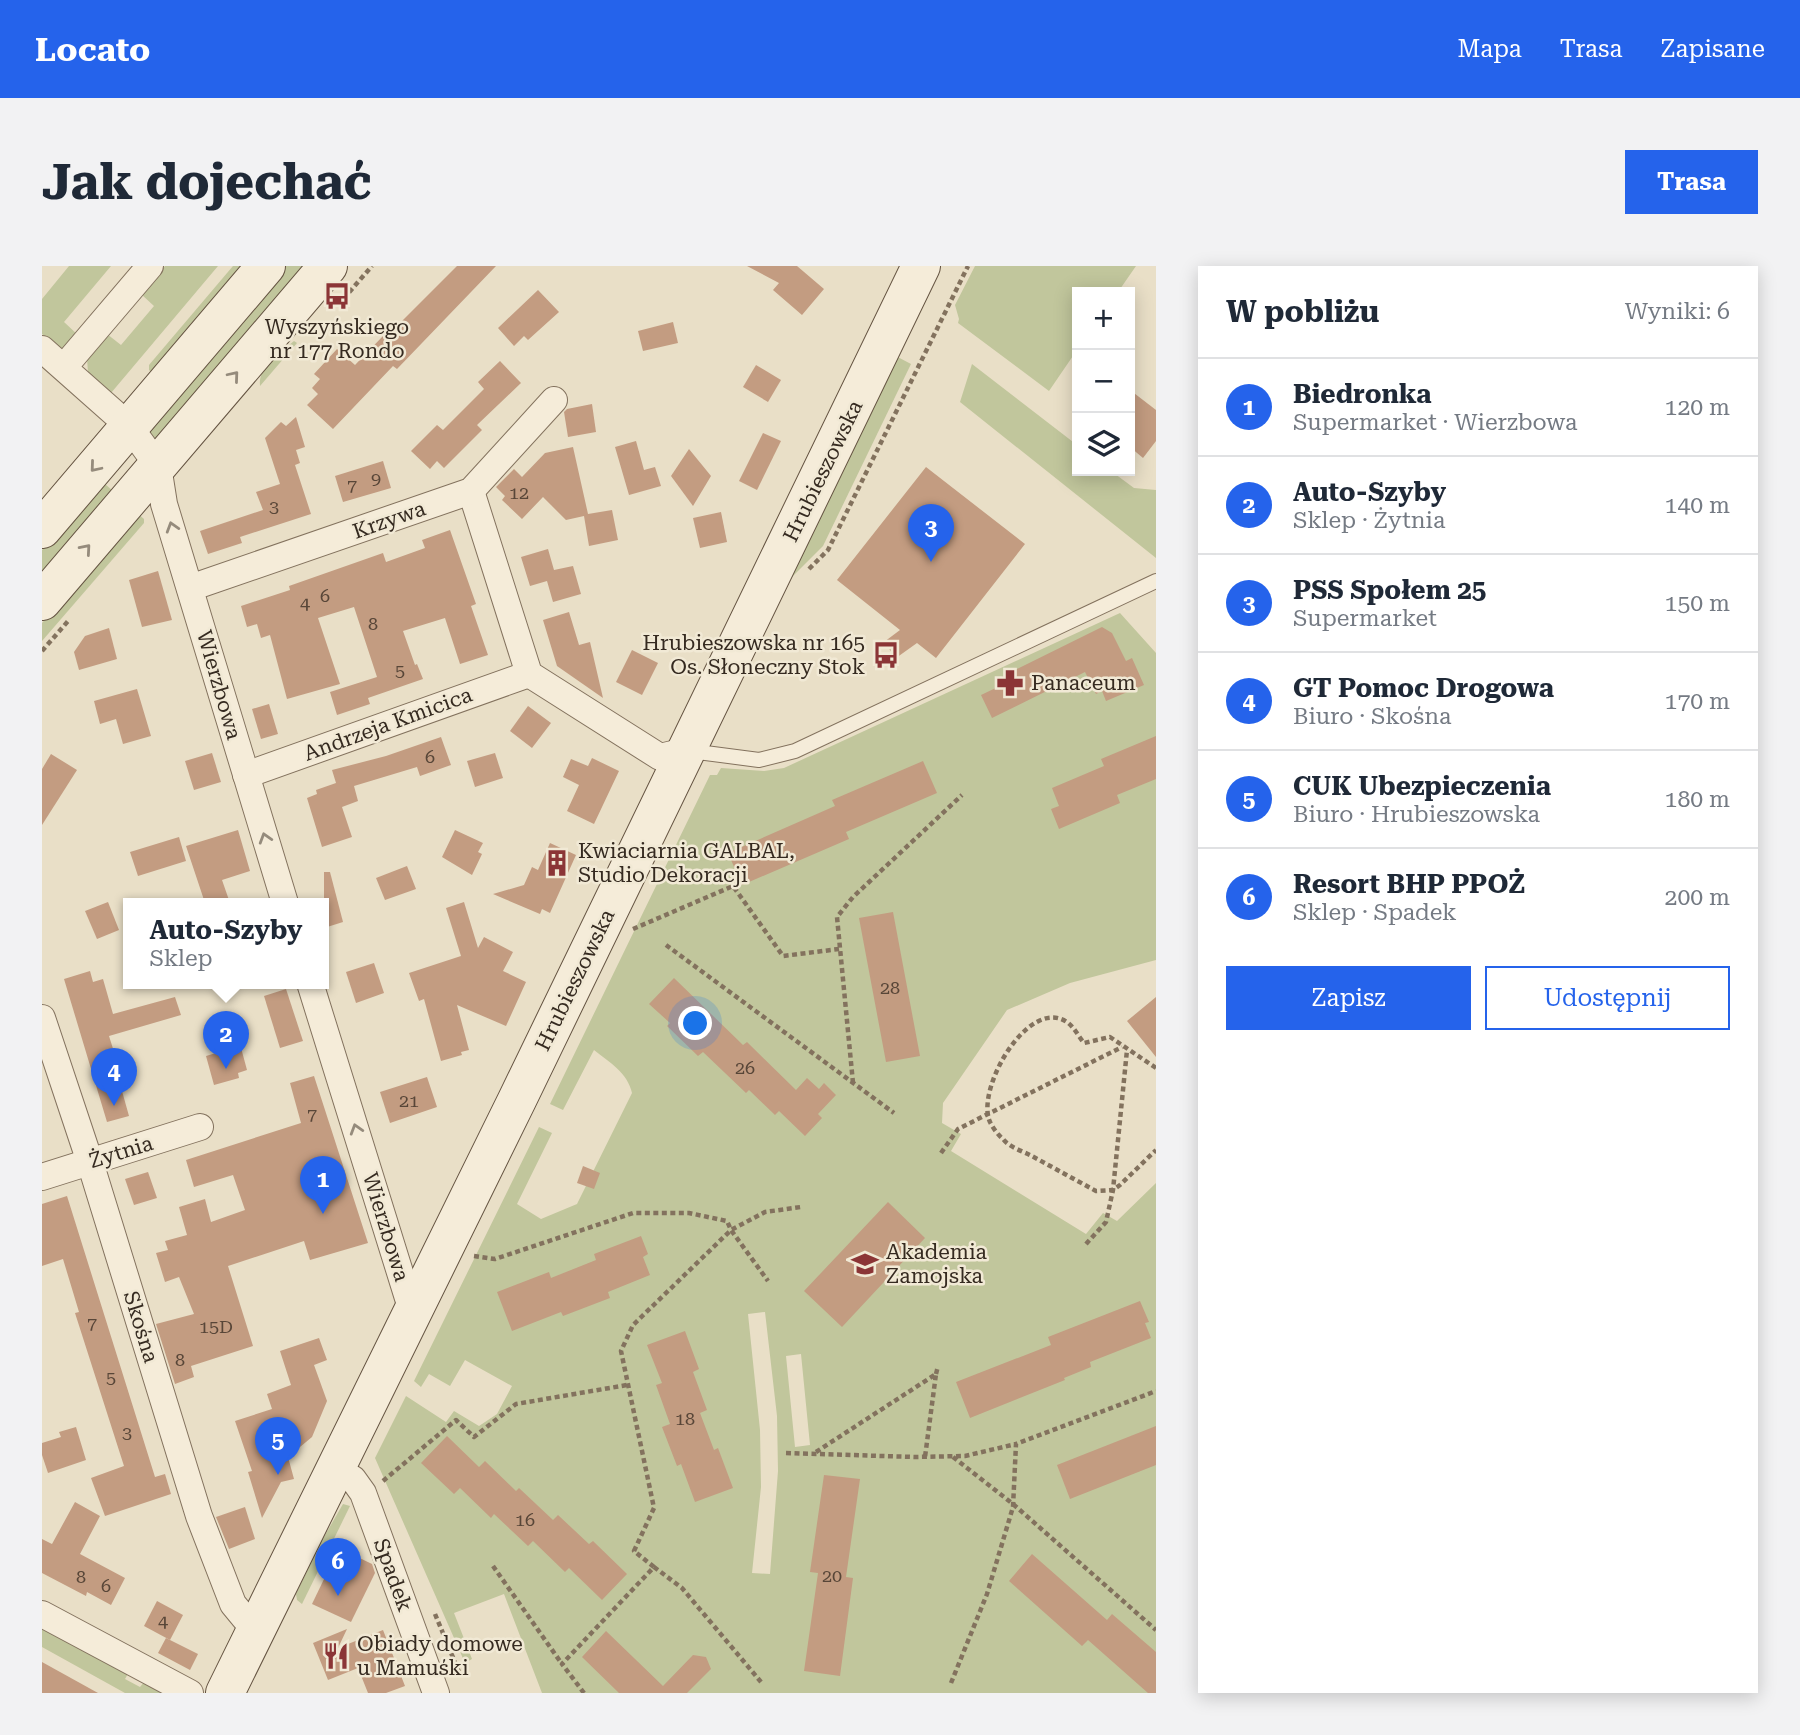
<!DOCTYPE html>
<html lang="pl">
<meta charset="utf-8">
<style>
body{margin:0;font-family:"Roboto Serif",serif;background:#f2f2f3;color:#1f2937}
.controls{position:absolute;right:21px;top:21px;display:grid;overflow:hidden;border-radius:0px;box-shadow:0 4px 18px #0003}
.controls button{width:63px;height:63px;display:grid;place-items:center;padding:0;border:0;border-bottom:2px solid #e0e1e3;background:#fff;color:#1f2937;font:35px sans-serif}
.you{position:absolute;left:654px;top:758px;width:24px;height:24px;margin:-18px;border:5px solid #fff;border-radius:50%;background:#1a73e8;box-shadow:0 0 0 10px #1a73e833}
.badge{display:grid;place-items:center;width:46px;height:46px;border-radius:50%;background:#2563eb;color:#fff;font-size:23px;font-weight:700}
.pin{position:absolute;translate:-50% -58px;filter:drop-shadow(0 2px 4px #0008)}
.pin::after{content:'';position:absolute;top:37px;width:24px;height:21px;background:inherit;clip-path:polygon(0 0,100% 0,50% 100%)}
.popup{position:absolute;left:81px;top:632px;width:206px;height:91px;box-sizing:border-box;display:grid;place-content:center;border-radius:0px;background:#fff;filter:drop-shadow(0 2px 5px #0005);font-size:23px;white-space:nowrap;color:#747a83}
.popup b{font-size:26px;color:#1f2937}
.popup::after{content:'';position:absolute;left:50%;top:100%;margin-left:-14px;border:14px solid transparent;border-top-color:#fff}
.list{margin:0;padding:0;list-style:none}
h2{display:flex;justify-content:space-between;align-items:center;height:91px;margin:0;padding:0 28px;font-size:30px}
h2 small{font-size:23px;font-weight:400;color:#747a83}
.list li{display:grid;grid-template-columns:46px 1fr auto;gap:21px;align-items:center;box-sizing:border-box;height:98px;padding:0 28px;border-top:2px solid #e0e1e3}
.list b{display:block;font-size:26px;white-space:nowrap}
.list p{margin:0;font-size:23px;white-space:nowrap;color:#747a83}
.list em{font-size:23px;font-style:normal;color:#747a83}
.actions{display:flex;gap:14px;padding:21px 28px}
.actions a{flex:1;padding:16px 0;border:2px solid #2563eb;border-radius:0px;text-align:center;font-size:24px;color:#2563eb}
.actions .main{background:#2563eb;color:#fff}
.icon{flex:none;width:38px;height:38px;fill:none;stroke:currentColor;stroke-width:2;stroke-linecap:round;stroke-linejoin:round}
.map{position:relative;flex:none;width:1114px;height:1427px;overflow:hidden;border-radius:0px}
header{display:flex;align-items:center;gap:42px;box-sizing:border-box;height:98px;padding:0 35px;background:#2563eb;color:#fff}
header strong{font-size:33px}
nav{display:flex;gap:38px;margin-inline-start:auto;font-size:24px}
.intro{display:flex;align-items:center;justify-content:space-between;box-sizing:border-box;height:168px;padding:0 42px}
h1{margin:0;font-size:49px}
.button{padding:18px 32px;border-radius:0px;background:#2563eb;color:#fff;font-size:24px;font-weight:700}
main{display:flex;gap:42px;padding:0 42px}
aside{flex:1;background:#fff;border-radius:0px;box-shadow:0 4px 18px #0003}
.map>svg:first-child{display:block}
.green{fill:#c1c69c;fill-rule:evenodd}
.building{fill:#c39c81}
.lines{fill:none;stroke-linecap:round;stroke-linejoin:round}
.lane-casing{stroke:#83725e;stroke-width:16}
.street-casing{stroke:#83725e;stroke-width:28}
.secondary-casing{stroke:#645341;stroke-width:40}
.path{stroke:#83725e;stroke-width:4.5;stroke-dasharray:5 3.5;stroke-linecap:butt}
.lane{stroke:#f5ecd9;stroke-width:14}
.street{stroke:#f5ecd9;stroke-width:26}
.secondary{stroke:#f5ecd9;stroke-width:38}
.oneway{stroke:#958b7c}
.labels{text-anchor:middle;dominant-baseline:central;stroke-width:5;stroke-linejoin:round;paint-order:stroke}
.number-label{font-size:18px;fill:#584638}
.poi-label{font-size:21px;fill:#352a20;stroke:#f1e9d5;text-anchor:start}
.street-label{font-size:21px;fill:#352a20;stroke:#f1e9d5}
</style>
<header>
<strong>Locato</strong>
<nav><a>Mapa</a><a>Trasa</a><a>Zapisane</a></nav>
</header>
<div class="intro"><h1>Jak dojechać</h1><a class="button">Trasa</a></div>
<main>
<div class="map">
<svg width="1114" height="1427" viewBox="0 0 1114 1427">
<rect width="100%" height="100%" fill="#e9dfc7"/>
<g class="green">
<polygon points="27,0 69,0 22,56 37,70 22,83 15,80 0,68 0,33"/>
<polygon points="123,0 176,0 69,127 46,107 45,92 65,68 79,79 112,40 99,28"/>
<polygon points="191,0 209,0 115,111 107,104 107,99"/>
<polygon points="241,0 271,0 114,174 109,172 105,164"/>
<polygon points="933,0 1094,0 1076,26 1035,26 1035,84 1007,125 916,57 917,53 913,39"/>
<path d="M252 75 255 77 218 120C216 100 238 87 252 75Z"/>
<polygon points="850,88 869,98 781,280 749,312 748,302"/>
<polygon points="930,98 1035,179 1035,205 1069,205 1092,222 1114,224 1114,292 918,136"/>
<polygon points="57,217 63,218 71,225 0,316 0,284"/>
<polygon points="95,247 102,253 102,257 0,375 0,357"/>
<path d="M1078 347 1114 387V694L1028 717 965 744 901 837 900 857 919 868 909 885 1044 968 1061 947 1075 955 1114 917V1427H500L462 1328 412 1347 430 1393 423 1397 333 1192 364 1130 404 1156 412 1145 437 1160 455 1148 470 1120 423 1094 408 1120 387 1108 379 1121 372 1115 497 861 510 867 475 938 499 953 535 938 590 827C586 807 567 796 552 784L521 844 508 838 668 509H675L679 502 722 505 742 502ZM723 1046 735 1150 736 1205 728 1308 710 1307 719 1221 718 1164 706 1048ZM759 1088 768 1179 753 1181 744 1090Z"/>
<polygon points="301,1238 308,1240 260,1338 255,1334 254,1328 279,1276"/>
<polygon points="0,1359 87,1406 83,1413 98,1421 103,1415 125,1427 83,1427 0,1381"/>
</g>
<g class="building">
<polygon points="415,0 454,0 355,103 351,100 291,163 265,139 276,128 270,122 278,113 272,108 295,83 313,99 341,70 343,72"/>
<polygon points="705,0 755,0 782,23 760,49 731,24 737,17"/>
<polygon points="496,24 517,46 486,74 482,70 472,80 456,62"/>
<polygon points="631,56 636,77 601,85 596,65"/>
<polygon points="458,95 479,117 435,159 440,164 402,202 395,195 388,203 369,185 395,159 401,164 442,123 436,116"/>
<polygon points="714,99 739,114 726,136 701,121"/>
<polygon points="1088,124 1114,144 1114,175 1101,192 1088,181"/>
<polygon points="550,138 554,166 526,171 522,146 525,143"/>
<polygon points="254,151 263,181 254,184 258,197 253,199 269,248 198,271 200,277 166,288 158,265 221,244 214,226 238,218 223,172 239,156 244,160"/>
<polygon points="721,167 739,175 715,224 697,215"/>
<polygon points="594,175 602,204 613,201 619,220 587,229 573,181"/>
<polygon points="531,181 546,248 570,244 576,274 547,280 542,250 524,254 501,231 480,253 460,234 463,230 454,221 472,203 480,211 503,187"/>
<polygon points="647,183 669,210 651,240 629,210"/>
<polygon points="341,195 349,222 301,236 293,210"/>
<polygon points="884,201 983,278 894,392 875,377 854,392 842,376 858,364 795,314"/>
<polygon points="679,246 685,276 658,282 651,252"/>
<polygon points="408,264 434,338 429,340 446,389 418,398 403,352 361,365 373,399 375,398 381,413 326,432 328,438 295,449 288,426 335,411 312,341 276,352 298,418 245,433 228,369 219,372 215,358 205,361 199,340 248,324 247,320 341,287 344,296 383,282 380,274"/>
<polygon points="506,283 512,304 531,300 539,328 511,336 505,315 488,320 479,291"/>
<polygon points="116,305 130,354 100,361 87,314"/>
<polygon points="527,346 537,379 548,376 561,432 515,400 501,354"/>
<polygon points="1060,361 1070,367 1084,395 1090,392 1102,419 1064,435 1060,425 1054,428 1043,406 950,452 939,429 960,419 957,412"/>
<polygon points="67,362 75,393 37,404 32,386 43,370"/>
<polygon points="590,384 616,397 600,429 574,416"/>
<polygon points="95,423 109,470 81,478 74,453 58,458 52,435"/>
<polygon points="227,438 236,468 219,473 210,443"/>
<polygon points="486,440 509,457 490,482 468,465"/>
<polygon points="1114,470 1114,513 1075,529 1078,537 1017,563 1009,543 1017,540 1010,522 1062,500 1059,493"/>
<polygon points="399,471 409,499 378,510 375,501 312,520 316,535 300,541 310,571 280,581 265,532 275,528 274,524 294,517 290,504 344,490"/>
<polygon points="170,487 179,516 152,524 143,495"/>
<polygon points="453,487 461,512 433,521 425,495"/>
<polygon points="9,488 35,504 0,559 0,503"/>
<polygon points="550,492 577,505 552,558 525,545 537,519 521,511 529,493 546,500"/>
<polygon points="881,495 895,527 804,566 807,573 700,619 686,587 793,540 790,534"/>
<polygon points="196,564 208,605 180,614 188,637 163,637 144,580"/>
<polygon points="413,564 441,577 436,586 440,588 430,609 400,591"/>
<polygon points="137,571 144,595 96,610 88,586"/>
<polygon points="508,577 534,589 508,647 500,643 498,648 451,628 482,619 490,601 496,604"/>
<polygon points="365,600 374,623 343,634 334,612"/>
<polygon points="282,606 288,606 301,656 282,662"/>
<polygon points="66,636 77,664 55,673 43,645"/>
<polygon points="422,636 436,682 442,671 471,686 461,705 484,716 464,760 415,739 427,784 419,786 420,789 399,795 382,733 377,735 367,707 419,690 404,642"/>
<polygon points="851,646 878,790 844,796 817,652"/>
<polygon points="332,697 342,727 314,737 304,706"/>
<polygon points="48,705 51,716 61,713 71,748 133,731 139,749 67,770 74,792 71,793 87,850 65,856 22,713"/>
<polygon points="632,712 701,779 705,776 754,824 765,812 777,823 782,817 794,829 776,848 780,852 763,870 737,845 733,849 707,824 704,827 661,786 656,790 625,760 628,757 607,738"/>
<polygon points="244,723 261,775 238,782 222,730"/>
<polygon points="1114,731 1114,791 1085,755"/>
<polygon points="195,767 205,804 196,807 197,812 172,819 164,790 174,787 171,774"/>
<polygon points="272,810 326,977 268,994 262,975 186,1000 211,1080 149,1100 152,1111 133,1118 114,1058 152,1048 137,1011 123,1016 114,987 126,984 123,975 145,969 137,941 163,933 169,956 203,944 191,909 152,921 144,894 259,857 248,817"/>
<polygon points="385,811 395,841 348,857 338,826"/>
<polygon points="541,900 558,907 552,923 535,917"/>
<polygon points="106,906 115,932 92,939 83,913"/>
<polygon points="25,930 113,1211 123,1208 129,1228 63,1250 49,1212 82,1200 33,1047 37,1046 21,993 0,1000 0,938"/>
<polygon points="846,936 883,972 800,1061 762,1025"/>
<polygon points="599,970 606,988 601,991 608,1009 566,1026 568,1032 521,1050 519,1046 470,1065 455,1026 507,1006 509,1012 554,994 552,988"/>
<polygon points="1098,1035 1107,1056 1103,1057 1109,1072 1048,1096 1049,1101 1022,1112 1023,1114 928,1152 914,1116 1009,1079 1006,1071"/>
<polygon points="643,1065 657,1103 651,1106 665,1144 658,1147 672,1184 676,1182 691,1222 653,1236 639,1198 635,1200 620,1161 628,1158 614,1119 620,1117 605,1079"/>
<polygon points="277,1072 285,1094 272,1099 285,1135 270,1171 246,1191 252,1213 239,1216 220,1252 206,1206 210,1205 193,1155 230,1143 225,1128 249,1119 238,1085"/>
<polygon points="1114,1160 1114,1199 1028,1233 1015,1199"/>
<polygon points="34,1161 44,1194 6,1207 0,1189 0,1177 19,1171 17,1166"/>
<polygon points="405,1170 437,1201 443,1195 474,1225 477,1222 511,1254 516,1249 547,1278 551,1275 585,1308 560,1334 527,1302 523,1306 491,1275 486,1280 452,1248 449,1252 418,1222 412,1228 379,1197"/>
<polygon points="782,1209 818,1213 804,1311 811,1312 798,1410 762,1405 776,1307 768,1306"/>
<polygon points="33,1236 58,1250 38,1288 83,1312 69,1339 45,1326 44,1330 0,1307 0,1273 10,1278"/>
<polygon points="203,1241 213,1273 187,1283 174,1251"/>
<polygon points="297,1282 330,1298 333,1307 309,1356 270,1338"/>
<polygon points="990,1288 1065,1354 1070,1348 1114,1386 1114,1427 1106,1427 1046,1374 1040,1380 967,1315"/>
<polygon points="115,1335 141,1349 128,1374 102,1360"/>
<polygon points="305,1363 296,1382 341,1364 363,1420 344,1427 326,1427 316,1402 286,1414 271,1377"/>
<polygon points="564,1365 621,1420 651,1389 664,1391 669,1403 645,1427 577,1427 540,1391"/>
<polygon points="124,1372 156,1388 148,1404 116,1387"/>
<polygon points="0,1396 56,1427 0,1427"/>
</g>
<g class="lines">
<defs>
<polyline id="lane" points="648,485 717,494 753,485 1114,315"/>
<g id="street">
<polyline points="0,83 87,160 116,200 122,238 243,637"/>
<polyline points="22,101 108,0"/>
<polyline points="429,225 487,408 618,491 643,485"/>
<polyline points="148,322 429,225 512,134"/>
<polyline points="204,509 487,408"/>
<polyline points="268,717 370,1045"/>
<polyline points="0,752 48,896 157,1250 191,1338 205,1355 215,1360"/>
<polyline points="0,911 158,861"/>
<polyline points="292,1203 311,1213 321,1227 394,1427"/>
<polyline points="0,1348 148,1427"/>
</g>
<g id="secondary">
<polyline points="0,263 224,0"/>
<polyline points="0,335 286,0"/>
<polyline points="183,1427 475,834 879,0"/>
</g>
</defs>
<use href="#lane" class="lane-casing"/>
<use href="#street" class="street-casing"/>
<use href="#secondary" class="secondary-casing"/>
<g class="path">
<polyline points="296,39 330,0"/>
<polyline points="767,303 786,284 926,0"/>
<polyline points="0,385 27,354"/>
<polyline points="591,663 691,620 741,690 797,683"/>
<polyline points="624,679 852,847"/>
<path d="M1114 802 1068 771 1042 777C1037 771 1032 761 1025 756 986 730 933 824 948 856 951 862 956 869 961 873 967 881 980 885 988 889 1010 901 1032 913 1054 925L1071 924 1078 919 1114 884"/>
<polyline points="811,817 795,651 811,631 920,529"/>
<polyline points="899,887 916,863 1080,781"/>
<polyline points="1044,978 1064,956 1071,924 1085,784"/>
<polyline points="432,990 453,993 591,947 647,947 685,955 689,964 726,1015"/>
<polyline points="894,1108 896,1100"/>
<polyline points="774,1186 894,1108 883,1191"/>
<polyline points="744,1187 873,1191 923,1190 974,1178"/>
<polyline points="911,1191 971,1238 1114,1364"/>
<polyline points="341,1215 414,1154 432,1171 474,1138 585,1119"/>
<polyline points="451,1300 520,1398"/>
<polyline points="612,1301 592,1285 612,1242 579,1085 591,1059 689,964 723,946 759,941"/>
<polyline points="393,1348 417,1406"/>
<polyline points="909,1417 945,1328 971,1241 974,1178 1114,1125"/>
<polyline points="542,1427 520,1398 612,1301 640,1322 719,1416"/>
</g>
<use href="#lane" class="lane"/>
<use href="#street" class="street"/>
<use href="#secondary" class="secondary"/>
</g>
<defs><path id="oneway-chevron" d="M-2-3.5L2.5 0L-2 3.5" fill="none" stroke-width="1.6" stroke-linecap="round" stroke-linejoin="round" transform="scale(1.75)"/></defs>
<g class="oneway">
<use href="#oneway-chevron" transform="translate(192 110) rotate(-50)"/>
<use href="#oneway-chevron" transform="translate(53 201) rotate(130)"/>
<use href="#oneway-chevron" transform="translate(130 261) rotate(-107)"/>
<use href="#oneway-chevron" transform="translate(44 283) rotate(-49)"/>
<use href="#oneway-chevron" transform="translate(223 572) rotate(-107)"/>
<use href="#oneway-chevron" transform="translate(314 863) rotate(-107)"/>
</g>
<defs>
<symbol id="bus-bare" viewBox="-9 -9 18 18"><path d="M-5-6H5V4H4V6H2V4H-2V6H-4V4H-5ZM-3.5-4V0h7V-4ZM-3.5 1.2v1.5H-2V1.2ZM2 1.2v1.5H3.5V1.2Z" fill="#8b3536" stroke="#f1e9d5" stroke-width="2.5" paint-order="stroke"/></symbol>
<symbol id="pharmacy-bare" viewBox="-9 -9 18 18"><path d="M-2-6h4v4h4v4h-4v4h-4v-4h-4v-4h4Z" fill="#8b3536" stroke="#f1e9d5" stroke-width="2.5" paint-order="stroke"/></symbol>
<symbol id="building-bare" viewBox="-9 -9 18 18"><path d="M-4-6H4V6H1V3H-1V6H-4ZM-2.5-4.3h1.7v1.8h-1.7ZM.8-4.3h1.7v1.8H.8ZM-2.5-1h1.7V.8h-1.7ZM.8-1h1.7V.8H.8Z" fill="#8b3536" stroke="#f1e9d5" stroke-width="2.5" paint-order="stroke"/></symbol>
<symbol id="university-bare" viewBox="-9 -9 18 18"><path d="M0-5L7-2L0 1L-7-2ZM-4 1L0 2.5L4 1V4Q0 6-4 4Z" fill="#8b3536" stroke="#f1e9d5" stroke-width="2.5" paint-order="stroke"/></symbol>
<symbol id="restaurant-bare" viewBox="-9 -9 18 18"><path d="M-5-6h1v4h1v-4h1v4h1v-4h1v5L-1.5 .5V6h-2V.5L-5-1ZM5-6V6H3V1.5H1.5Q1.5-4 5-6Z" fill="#8b3536" stroke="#f1e9d5" stroke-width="2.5" paint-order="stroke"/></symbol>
</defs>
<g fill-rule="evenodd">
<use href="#bus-bare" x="276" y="11" width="38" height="38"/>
<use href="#bus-bare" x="825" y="370" width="38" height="38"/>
<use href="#pharmacy-bare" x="949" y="398" width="38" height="38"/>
<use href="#building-bare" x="496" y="578" width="38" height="38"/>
<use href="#university-bare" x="804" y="979" width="38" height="38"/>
<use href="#restaurant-bare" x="275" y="1371" width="38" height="38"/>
</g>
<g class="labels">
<g class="number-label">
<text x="334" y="212">9</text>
<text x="310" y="219">7</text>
<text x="477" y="226">12</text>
<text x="232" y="240">3</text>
<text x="283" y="329">6</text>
<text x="263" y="336">4</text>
<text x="331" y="357">8</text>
<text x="358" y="404">5</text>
<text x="388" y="490">6</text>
<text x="848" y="721">28</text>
<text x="703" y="801">26</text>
<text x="367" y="834">21</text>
<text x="270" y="848">7</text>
<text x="50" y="1057">7</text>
<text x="174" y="1060">15D</text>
<text x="138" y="1093">8</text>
<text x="69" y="1111">5</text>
<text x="643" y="1152">18</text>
<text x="85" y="1166">3</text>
<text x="483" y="1253">16</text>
<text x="790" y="1309">20</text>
<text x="39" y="1310">8</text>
<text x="64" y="1319">6</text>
<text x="121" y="1354">4</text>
</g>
<g class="poi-label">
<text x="295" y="61" text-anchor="middle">Wyszyńskiego<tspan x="295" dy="24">nr 177 Rondo</tspan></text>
<text x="823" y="377" text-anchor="end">Hrubieszowska nr 165<tspan x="823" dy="24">Os. Słoneczny Stok</tspan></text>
<text x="989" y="417">Panaceum</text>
<text x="536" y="585">Kwiaciarnia GALBAL,<tspan x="536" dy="24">Studio Dekoracji</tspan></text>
<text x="844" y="986">Akademia<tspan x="844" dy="24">Zamojska</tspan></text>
<text x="315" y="1378">Obiady domowe<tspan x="315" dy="24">u Mamuśki</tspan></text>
</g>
<g class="street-label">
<text transform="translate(781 205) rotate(-64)">Hrubieszowska</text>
<text transform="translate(347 254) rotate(-19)">Krzywa</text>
<text transform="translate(177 419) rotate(74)">Wierzbowa</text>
<text transform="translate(346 458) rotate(-20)">Andrzeja Kmicica</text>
<text transform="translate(533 714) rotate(-64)">Hrubieszowska</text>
<text transform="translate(79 886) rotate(-17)">Żytnia</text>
<text transform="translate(344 961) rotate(73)">Wierzbowa</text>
<text transform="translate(99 1061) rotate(73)">Skośna</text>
<text transform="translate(351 1309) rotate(70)">Spadek</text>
</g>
</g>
</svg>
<div class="controls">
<button>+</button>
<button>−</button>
<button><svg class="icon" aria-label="layers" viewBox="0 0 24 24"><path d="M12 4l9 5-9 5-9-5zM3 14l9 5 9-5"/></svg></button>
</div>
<div class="you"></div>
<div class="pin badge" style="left:281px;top:948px">1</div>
<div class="pin badge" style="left:184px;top:803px">2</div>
<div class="popup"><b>Auto-Szyby</b>Sklep</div>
<div class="pin badge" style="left:889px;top:296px">3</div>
<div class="pin badge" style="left:72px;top:840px">4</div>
<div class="pin badge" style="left:236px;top:1209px">5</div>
<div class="pin badge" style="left:296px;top:1330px">6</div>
</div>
<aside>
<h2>W pobliżu<small>Wyniki: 6</small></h2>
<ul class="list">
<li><span class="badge">1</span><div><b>Biedronka</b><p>Supermarket · Wierzbowa</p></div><em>120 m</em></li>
<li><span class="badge">2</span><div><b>Auto-Szyby</b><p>Sklep · Żytnia</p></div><em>140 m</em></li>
<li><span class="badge">3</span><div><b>PSS Społem 25</b><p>Supermarket</p></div><em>150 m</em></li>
<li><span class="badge">4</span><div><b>GT Pomoc Drogowa</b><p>Biuro · Skośna</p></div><em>170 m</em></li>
<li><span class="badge">5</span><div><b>CUK Ubezpieczenia</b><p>Biuro · Hrubieszowska</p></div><em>180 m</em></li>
<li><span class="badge">6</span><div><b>Resort BHP PPOŻ</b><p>Sklep · Spadek</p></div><em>200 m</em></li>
</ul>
<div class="actions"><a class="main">Zapisz</a><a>Udostępnij</a></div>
</aside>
</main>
